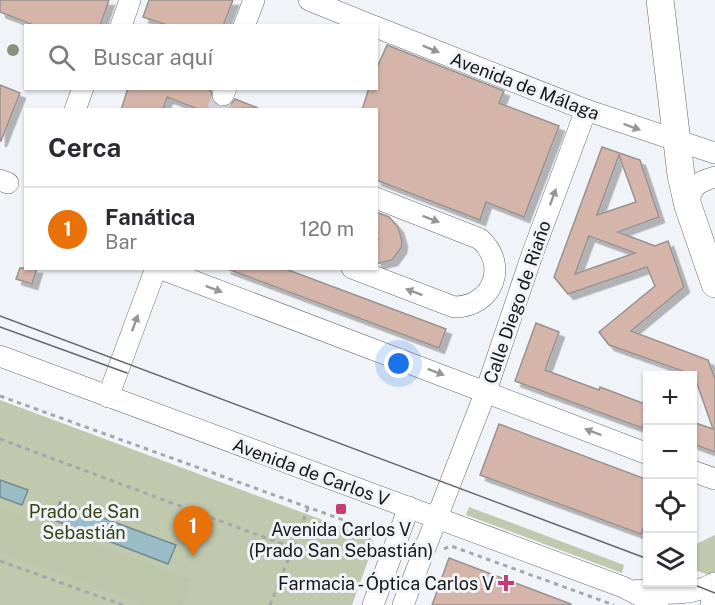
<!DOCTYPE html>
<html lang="es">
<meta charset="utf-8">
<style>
body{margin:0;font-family:"Public Sans",sans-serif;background:#f2f2f3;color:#2b2b33}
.controls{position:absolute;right:18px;bottom:18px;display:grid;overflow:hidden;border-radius:0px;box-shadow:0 2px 4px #0004}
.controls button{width:54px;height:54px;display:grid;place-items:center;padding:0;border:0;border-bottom:2px solid #e1e1e2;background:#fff;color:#2b2b33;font:30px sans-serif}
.you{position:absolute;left:399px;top:364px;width:21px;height:21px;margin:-15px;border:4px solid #fff;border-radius:50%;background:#1a73e8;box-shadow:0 0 0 9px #1a73e833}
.badge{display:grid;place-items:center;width:39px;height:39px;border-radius:50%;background:#1a73e8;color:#fff;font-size:20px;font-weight:700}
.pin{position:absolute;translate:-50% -50px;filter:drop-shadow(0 2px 3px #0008)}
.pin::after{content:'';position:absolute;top:32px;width:21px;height:18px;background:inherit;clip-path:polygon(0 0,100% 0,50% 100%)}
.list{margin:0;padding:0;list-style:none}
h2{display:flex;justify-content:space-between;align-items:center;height:78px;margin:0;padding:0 24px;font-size:26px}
h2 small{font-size:20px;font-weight:400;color:#7c7c81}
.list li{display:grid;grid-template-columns:39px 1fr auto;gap:18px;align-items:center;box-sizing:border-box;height:84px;padding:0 24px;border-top:2px solid #e1e1e2}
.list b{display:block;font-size:22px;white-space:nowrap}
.list p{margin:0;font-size:20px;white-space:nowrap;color:#7c7c81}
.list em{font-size:20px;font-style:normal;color:#7c7c81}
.icon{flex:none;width:33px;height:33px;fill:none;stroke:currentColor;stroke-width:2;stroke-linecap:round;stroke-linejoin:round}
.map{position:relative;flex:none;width:715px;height:605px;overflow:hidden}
.search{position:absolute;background:#fff;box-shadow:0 2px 4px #0004;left:24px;top:24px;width:354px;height:66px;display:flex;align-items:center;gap:15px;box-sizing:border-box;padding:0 21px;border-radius:0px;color:#7c7c81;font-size:22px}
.panel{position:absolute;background:#fff;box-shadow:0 2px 4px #0004;left:24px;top:108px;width:354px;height:162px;border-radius:0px}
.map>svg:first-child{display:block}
.green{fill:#c0c8ae}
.forest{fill:#bdc6a9}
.water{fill:#99bcc6;stroke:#728b92;stroke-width:1.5}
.building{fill:#d5b5aa;stroke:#989290;stroke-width:1.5;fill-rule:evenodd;filter:url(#shadow)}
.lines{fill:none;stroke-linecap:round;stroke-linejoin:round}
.minor-tunnel{stroke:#cfd2d7;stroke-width:21;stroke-dasharray:21 10;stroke-linecap:butt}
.minor-casing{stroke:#686a6f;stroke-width:22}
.major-casing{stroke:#686a6f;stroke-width:28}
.path{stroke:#a5a8ab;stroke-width:3;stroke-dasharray:4.5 4.5;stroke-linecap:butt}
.minor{stroke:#fff;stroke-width:21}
.major{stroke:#fff;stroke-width:27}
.tram{stroke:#646669;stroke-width:1.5}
.tree{fill:#8b927a}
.oneway{fill:#979798}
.poi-dot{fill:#c73d73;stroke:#f0f3f8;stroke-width:2}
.labels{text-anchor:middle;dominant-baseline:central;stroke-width:6;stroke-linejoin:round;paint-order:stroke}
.street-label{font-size:18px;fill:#171819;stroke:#f0f3f8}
.park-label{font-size:18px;fill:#384313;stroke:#f0f3f8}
.poi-label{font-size:18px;fill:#171819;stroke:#f0f3f8}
</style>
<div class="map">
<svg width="715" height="605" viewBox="0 0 715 605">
<defs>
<filter id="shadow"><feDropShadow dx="5.5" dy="5.5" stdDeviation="0" flood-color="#0004"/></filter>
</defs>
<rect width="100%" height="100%" fill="#f0f3f8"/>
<g class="green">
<polygon points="0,400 371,538 374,544 352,605 0,605"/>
<polygon points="469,507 624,565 622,573 466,515"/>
<polygon points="715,535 715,572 708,575 693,569 692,546"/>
</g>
<polygon class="forest" points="0,508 191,580 182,605 144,605 0,552"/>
<g class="water">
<polygon points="0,480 28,490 22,505 0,497"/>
<polygon points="60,502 176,545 168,564 54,520"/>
</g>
<g class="building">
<polygon points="0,0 109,0 100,26 36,26 0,12"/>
<polygon points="149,0 233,0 223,26 167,25 143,17"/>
<polygon points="387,45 504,91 499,103 559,126 524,217 486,202 480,220 376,180 376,110 362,110 369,88 376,88 376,70"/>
<polygon points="0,85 20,93 1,141 0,141"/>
<polygon points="128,88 205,88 211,91 213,102 219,107 230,105 235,99 258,108 200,110 167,97 163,110 121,110"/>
<path d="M602 147 640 160 659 217 618 232 655 246 668 241 684 287 631 331 708 360 715 379V452L693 444V422L713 429 694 375 609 345 599 332 655 286 647 267 568 294 554 277ZM619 155 636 202 597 215ZM589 236 635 253 575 274Z"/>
<polygon points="376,212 389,217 398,227 402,241 401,248 392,260 376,264"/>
<polygon points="20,268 37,268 32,284 16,279"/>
<polygon points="225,268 283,268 446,329 439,348"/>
<polygon points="536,323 559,332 545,370 599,390 600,387 645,404 643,410 648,412 642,428 515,381"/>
<polygon points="499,424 648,480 648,516 641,534 480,475"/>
<polygon points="449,558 571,604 571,605 432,605"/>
</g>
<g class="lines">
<polyline class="minor-tunnel" points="218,110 223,95"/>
<defs>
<g id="minor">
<polyline points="309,0 373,26"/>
<polyline points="121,26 130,0"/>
<polyline points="244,26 254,0"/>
<polyline points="376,27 586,110 715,153"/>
<polyline points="223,95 226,88"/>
<polyline points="75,110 83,88"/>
<polyline points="0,180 8,183"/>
<path d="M688 206C691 186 697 182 715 177"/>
<polyline points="159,268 648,454"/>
<path d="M352 268 454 307C493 307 509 265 480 239L376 198"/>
<polyline points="0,356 623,587 658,605"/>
<polyline points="108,397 156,268"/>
<polyline points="692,471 715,479"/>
<path d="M638 590C664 595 692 596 715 583"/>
<polyline points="373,605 409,507"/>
<polyline points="403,605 486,391 532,255 586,110"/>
</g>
<g id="major">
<polyline points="660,0 681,175 688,206 715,284"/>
<polyline points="714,605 715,602"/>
</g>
</defs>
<use href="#minor" class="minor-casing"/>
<use href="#major" class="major-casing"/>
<g class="path">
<polyline points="376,239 379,240"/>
<polyline points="0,396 382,534"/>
<polyline points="0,439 293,548 308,508"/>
<polyline points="444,549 451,546 614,605"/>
<polyline points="0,561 123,605"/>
<polyline points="270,605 293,548"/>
</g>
<use href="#minor" class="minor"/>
<use href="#major" class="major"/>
<g class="tram">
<polyline points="0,316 648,559"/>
<polyline points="0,327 127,373"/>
<polyline points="687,582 715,593"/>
</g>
</g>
<circle class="tree" cx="13" cy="50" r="6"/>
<defs><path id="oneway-solid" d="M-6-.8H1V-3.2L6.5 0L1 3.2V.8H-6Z" transform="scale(1.5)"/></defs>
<g class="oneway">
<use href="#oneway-solid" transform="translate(431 49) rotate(22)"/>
<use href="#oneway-solid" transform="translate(632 127) rotate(20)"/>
<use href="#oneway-solid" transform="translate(553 197) rotate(-70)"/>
<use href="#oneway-solid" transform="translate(431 219) rotate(21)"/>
<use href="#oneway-solid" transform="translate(214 289) rotate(21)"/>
<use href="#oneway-solid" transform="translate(414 292) rotate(-159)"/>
<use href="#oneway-solid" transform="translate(135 323) rotate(-70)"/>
<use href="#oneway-solid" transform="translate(436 372) rotate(21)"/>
<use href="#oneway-solid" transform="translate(593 432) rotate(-159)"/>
</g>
<g class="poi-dot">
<rect x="335" y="503" width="12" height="12" rx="3"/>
<path d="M503 574h6v6h6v6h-6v6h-6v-6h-6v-6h6z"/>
</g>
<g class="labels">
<g class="street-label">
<text transform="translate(525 86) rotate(21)">Avenida de Málaga</text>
<text transform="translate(517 302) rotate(-71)">Calle Diego de Riaño</text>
<text transform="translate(311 472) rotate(20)">Avenida de Carlos V</text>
</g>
<g class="park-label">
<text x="84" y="511">Prado de San<tspan x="84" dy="21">Sebastián</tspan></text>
</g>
<g class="poi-label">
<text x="341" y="529">Avenida Carlos V<tspan x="341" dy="21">(Prado San Sebastián)</tspan></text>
<text x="494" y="583" text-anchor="end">Farmacia - Óptica Carlos V</text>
</g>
</g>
</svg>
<div class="controls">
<button>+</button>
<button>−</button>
<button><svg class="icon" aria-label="locate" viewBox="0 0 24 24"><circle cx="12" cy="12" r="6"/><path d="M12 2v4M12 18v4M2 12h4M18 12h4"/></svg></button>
<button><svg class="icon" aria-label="layers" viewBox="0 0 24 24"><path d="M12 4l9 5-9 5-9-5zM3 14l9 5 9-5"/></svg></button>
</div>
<div class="you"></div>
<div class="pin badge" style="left:193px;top:556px;background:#e8710a">1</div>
<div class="search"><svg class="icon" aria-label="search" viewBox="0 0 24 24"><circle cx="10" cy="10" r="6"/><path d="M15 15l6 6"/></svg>Buscar aquí</div>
<section class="panel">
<h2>Cerca<small></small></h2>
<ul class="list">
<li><span class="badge" style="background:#e8710a">1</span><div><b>Fanática</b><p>Bar</p></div><em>120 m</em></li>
</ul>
</section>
</div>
